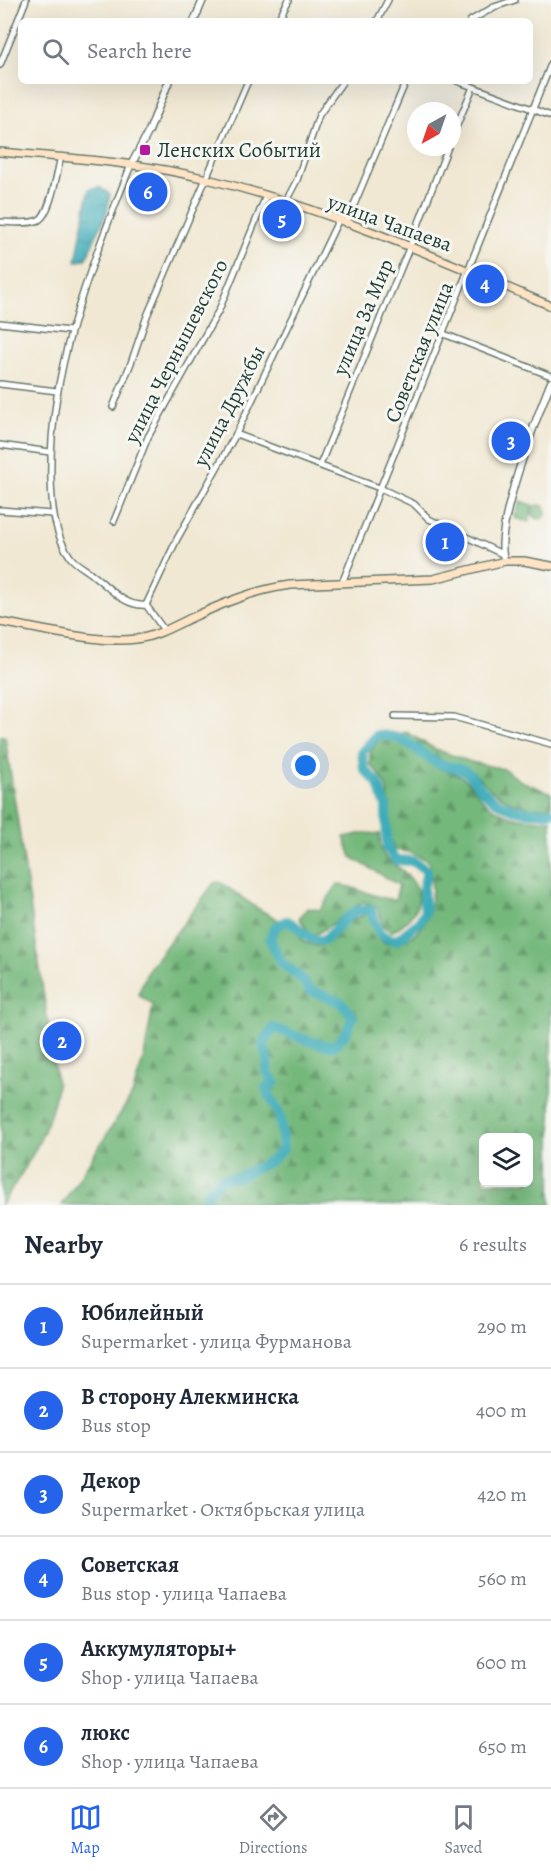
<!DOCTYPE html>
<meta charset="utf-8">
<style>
body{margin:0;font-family:Alegreya,serif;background:#f6f6f7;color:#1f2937}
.controls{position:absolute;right:18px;bottom:18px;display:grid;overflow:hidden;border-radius:9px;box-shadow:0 6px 24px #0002}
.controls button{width:54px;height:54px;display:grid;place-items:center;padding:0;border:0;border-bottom:2px solid #e0e1e3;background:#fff;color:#1f2937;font:30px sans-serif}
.compass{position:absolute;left:407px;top:102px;width:54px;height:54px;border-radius:50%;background:#fff;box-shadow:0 6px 24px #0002;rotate:220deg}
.you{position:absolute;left:306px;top:766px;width:21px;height:21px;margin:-15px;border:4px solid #fff;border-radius:50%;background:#1a73e8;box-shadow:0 0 0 9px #1a73e833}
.badge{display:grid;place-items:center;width:39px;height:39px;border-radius:50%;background:#2563eb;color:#fff;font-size:20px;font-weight:700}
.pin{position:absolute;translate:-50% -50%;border:3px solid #fff;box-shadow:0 2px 6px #0006}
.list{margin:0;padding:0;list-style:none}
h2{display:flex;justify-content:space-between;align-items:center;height:78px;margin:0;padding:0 24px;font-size:26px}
h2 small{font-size:20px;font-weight:400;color:#747a83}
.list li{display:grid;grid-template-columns:39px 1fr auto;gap:18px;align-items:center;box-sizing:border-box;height:84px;padding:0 24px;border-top:2px solid #e0e1e3}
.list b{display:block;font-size:22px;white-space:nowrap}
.list p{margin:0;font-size:20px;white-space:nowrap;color:#747a83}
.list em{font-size:20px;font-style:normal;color:#747a83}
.icon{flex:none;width:33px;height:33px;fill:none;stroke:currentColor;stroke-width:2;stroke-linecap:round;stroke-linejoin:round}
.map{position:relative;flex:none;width:551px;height:1205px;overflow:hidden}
.search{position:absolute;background:#fff;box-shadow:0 6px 24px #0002;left:18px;right:18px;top:18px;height:66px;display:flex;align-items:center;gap:15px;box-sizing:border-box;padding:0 21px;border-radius:9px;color:#747a83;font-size:22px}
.sheet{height:582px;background:#fff}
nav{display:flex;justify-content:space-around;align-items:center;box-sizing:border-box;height:84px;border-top:2px solid #e0e1e3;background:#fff;font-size:16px;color:#747a83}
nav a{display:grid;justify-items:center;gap:3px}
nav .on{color:#2563eb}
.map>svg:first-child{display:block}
.forest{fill:url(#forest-firs);stroke:#4a7a58;stroke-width:1.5;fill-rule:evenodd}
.water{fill:url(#water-ripples);stroke:#2e7476;stroke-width:1.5}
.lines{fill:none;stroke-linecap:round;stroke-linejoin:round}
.river{stroke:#3cacb9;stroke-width:10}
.minor-casing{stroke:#68796c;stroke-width:8}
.tertiary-casing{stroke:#68796c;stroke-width:9}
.secondary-casing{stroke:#68796c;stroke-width:10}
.minor{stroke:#fff;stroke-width:5}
.tertiary{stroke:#fff;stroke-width:6}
.secondary{stroke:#fee4c5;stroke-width:7}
.poi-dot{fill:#b5179e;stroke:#f6f6f2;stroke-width:2}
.labels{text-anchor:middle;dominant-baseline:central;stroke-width:6;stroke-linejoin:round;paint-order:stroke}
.poi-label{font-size:21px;fill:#1f3d34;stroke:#f6f6f2;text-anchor:start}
.street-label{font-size:21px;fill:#1f3d34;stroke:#f6f6f2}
</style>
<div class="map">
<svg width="551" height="1205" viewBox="0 0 551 1205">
<defs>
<pattern id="forest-firs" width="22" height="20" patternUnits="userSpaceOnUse" patternTransform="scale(1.5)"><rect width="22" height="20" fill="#74b87c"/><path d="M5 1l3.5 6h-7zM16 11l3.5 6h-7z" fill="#5f9766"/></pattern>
<pattern id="water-ripples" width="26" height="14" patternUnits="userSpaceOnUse" patternTransform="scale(1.5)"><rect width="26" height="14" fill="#3cacb9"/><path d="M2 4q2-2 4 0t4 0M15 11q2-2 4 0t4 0" fill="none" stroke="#328d97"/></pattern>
</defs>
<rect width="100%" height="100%" fill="#f6f6f2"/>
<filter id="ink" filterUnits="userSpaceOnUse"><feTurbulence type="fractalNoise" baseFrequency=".0167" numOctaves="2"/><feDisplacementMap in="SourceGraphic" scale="12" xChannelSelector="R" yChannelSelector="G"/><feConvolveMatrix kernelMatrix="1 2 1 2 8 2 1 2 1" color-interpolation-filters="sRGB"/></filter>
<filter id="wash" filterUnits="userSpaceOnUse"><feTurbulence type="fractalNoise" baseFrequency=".008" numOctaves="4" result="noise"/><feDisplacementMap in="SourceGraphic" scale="24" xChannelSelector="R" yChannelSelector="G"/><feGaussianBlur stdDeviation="1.35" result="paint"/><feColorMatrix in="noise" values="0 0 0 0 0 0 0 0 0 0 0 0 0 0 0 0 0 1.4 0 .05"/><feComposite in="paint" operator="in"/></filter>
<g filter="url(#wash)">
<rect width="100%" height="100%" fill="#f1e8d3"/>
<g class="forest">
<polygon points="520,501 533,505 529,522 515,518"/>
<circle cx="539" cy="512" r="7"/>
<polygon points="406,732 435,749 471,762 504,769 521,781 551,793 551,807 531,808 510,802 492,791 473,772 436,758 400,734"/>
<path d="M0 736H5L57 1084C52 1128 26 1168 1 1205Z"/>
<path d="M380 739C402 739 415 751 431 764 441 772 454 770 465 779 473 785 478 796 486 803 504 818 529 821 551 820V1205H62L132 1095 144 1057 153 1005 138 994 148 970 214 883 220 882 257 908 295 929 304 942 316 946 328 943 346 923 368 913C372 922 374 936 383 942 389 945 395 943 401 941 435 931 435 889 428 861L409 852 395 850C379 825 404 794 370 765V752ZM484 1138H528V1182H484Z"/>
<path d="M365 833 380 834C380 839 380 844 381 849 385 861 395 864 404 872 431 896 416 918 391 932L383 926 377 907 363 902C346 912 331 928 312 936L299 918 308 908 320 910 338 884C358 888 375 898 395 900L399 885 351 857 344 837Z"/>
</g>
<polygon class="water" points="99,187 110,194 107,212 86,259 76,262 89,189"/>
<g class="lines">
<path class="river" d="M204 1205 207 1193 222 1179 239 1177 272 1160 283 1149 280 1116 266 1088 275 1082 267 1072 268 1060 263 1044 273 1028C294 1034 313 1045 334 1046L346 1033 353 1017 341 1002 309 990 302 979 281 962 270 939 275 927 287 921C303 928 305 942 325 940 338 929 351 905 371 910 377 927 377 939 397 940L419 922 425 912 423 889 427 871 413 861 396 860 387 848 386 806 377 782 364 769 362 752 377 735C408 736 410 746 433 761 443 768 458 765 468 773 473 778 478 786 483 791 501 809 526 815 551 812"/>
</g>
</g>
<g filter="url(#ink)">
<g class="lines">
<defs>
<g id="minor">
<polyline points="277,21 289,0"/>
<polyline points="377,21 388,0"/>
<polyline points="470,21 494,7 515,0"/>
<polyline points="0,65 26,0"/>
<polyline points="457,81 551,116"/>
<polyline points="452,137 473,87"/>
<path d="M131 165C91 266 48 369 51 480 52 508 54 535 71 558 77 565 86 569 93 575 109 587 124 607 146 605L164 630"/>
<polyline points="285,203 297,180 319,115 343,81"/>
<path d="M0 222C11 222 28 225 39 220 51 213 57 171 61 157"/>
<polyline points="346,224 406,81"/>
<polyline points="0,323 70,331"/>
<polyline points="444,334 551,376"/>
<polyline points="0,384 57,391"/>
<polyline points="113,407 131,363 147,316 248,81"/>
<polyline points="236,434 382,489 414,504 429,519 502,554"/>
<polyline points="0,445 50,452"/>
<polyline points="320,465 410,246 448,147"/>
<polyline points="0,510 52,514"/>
<polyline points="114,521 148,437 219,310 266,196"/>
<polyline points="342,583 551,64"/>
<polyline points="146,605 177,539 236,434 338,221"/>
<polyline points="395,716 454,717 551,744"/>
</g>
<g id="tertiary">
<polyline points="194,21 203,0"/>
<polyline points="131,165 149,131 169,81"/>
<path d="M505 561C491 533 538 414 551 382"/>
</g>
<g id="secondary">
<path d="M0 152C69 158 139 162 207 179 325 208 439 258 551 306"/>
<path d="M0 622C38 628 98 644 136 639 155 637 174 626 191 618 224 603 254 590 290 585L433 579 505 561H524L551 566"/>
</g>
</defs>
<use href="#minor" class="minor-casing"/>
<use href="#tertiary" class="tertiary-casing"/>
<use href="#secondary" class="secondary-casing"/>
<use href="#minor" class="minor"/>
<use href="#tertiary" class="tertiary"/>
<use href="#secondary" class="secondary"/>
</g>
</g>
<rect class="poi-dot" x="139" y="144" width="12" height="12" rx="3"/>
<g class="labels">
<g class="poi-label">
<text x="157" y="150">Ленских Событий</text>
</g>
<g class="street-label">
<text transform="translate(390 223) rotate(20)">улица Чапаева</text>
<text transform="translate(363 317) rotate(-67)">улица За Мир</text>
<text transform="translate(176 351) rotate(-63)">улица Чернышевского</text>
<text transform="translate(419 352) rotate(-68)">Советская улица</text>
<text transform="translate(229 406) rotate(-63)">улица Дружбы</text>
</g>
</g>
</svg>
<div class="controls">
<button><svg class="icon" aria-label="layers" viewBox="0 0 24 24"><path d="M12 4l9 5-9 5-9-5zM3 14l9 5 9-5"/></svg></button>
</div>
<svg class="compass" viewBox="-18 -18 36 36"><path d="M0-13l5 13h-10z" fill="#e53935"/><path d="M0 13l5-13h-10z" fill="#747a83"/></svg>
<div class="you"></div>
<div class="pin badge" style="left:445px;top:542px">1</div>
<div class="pin badge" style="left:62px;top:1041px">2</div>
<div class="pin badge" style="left:511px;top:441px">3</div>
<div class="pin badge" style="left:485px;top:284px">4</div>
<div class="pin badge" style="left:282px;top:219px">5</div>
<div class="pin badge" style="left:148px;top:192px">6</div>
<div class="search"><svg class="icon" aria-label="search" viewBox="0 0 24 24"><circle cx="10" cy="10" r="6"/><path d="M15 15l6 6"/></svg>Search here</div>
</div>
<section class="sheet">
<h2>Nearby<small>6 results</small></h2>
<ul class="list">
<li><span class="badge">1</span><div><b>Юбилейный</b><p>Supermarket · улица Фурманова</p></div><em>290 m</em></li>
<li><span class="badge">2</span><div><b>В сторону Алекминска</b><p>Bus stop</p></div><em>400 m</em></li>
<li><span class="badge">3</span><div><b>Декор</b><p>Supermarket · Октябрьская улица</p></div><em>420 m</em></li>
<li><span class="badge">4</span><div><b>Советская</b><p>Bus stop · улица Чапаева</p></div><em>560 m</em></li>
<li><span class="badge">5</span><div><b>Аккумуляторы+</b><p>Shop · улица Чапаева</p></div><em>600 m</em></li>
<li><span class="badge">6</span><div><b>люкс</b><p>Shop · улица Чапаева</p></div><em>650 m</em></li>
</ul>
</section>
<nav>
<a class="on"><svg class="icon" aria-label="map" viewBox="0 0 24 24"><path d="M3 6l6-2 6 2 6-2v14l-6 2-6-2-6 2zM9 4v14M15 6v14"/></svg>Map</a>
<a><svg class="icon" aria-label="directions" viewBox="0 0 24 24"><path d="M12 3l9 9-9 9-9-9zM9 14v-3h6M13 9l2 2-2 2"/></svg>Directions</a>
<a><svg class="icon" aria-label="saved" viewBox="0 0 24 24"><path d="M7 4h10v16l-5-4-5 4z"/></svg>Saved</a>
</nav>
